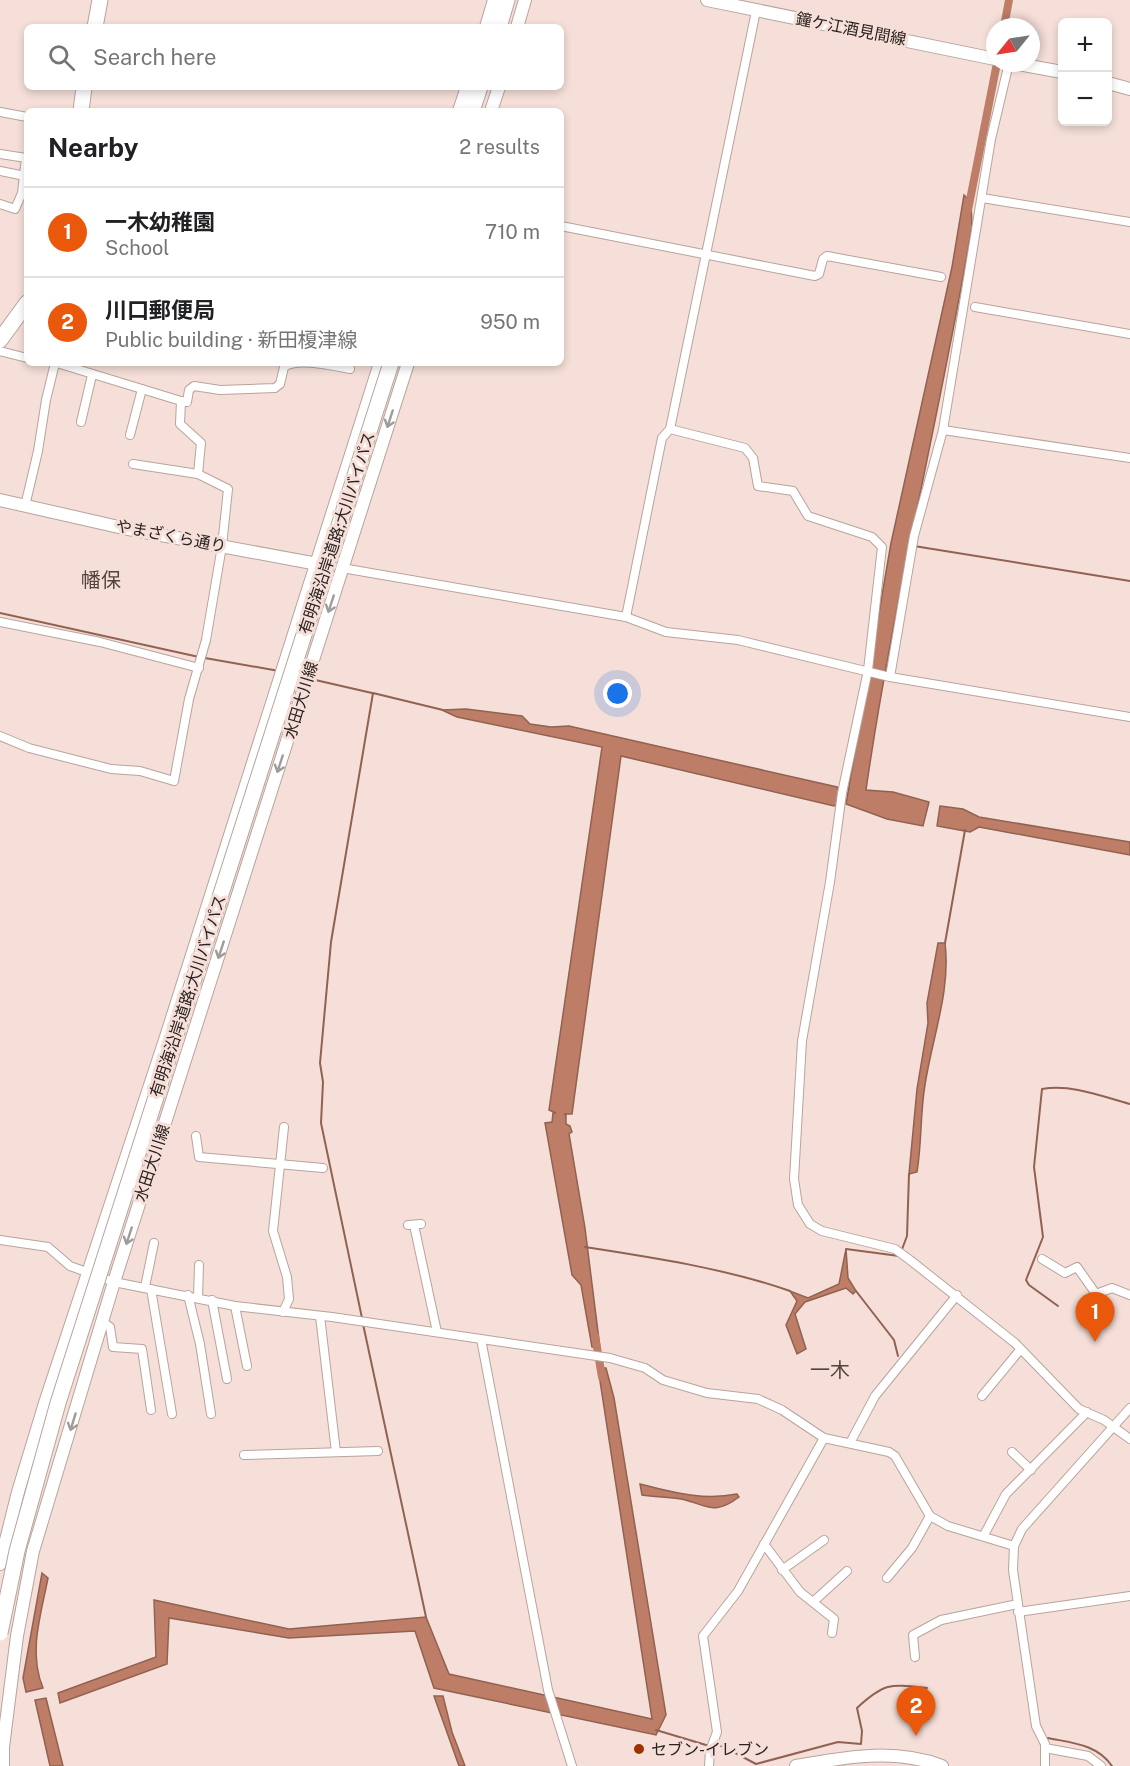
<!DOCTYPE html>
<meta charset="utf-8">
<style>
body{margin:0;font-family:"Public Sans","Noto Sans JP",sans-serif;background:#f2f2f2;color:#202124}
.controls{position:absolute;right:18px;top:18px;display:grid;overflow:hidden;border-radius:9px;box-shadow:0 3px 9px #0003}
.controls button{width:54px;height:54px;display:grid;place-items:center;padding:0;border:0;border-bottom:2px solid #e0e0e0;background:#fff;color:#202124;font:30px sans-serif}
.compass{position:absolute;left:986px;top:18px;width:54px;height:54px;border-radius:50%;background:#fff;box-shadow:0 3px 9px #0003;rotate:240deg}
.you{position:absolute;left:618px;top:694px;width:21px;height:21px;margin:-15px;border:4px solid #fff;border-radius:50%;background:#1a73e8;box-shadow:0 0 0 9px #1a73e833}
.badge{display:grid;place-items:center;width:39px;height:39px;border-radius:50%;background:#ea580c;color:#fff;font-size:20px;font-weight:700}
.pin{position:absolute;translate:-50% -50px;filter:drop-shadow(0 2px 3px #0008)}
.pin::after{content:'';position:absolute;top:32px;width:21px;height:18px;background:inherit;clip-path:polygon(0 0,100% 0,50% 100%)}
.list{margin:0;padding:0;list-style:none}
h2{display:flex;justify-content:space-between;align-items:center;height:78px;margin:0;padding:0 24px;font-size:26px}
h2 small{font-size:20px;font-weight:400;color:#757577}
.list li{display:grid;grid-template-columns:39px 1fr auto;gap:18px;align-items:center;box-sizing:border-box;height:90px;padding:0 24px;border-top:2px solid #e0e0e0}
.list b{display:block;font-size:22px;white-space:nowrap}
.list p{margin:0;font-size:20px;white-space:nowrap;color:#757577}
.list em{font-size:20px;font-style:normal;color:#757577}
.icon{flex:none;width:33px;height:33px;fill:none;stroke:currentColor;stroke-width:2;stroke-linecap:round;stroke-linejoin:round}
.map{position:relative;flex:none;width:1130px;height:1766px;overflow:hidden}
.search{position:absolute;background:#fff;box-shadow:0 3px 9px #0003;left:24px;top:24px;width:540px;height:66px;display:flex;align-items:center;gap:15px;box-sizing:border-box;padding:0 21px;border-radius:9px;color:#757577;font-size:22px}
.panel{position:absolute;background:#fff;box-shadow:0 3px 9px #0003;left:24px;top:108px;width:540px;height:258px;border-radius:9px}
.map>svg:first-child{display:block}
.water{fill:#bd7d66;stroke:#916251;stroke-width:1.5}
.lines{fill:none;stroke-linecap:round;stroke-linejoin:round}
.stream{stroke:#916251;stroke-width:2}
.canal{stroke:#bd7d66;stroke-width:8}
.street-casing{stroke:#b8a49d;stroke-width:10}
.secondary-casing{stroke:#b8a49d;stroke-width:14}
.highway-casing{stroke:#b8a49d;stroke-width:17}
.street{stroke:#fff;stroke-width:8}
.secondary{stroke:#fff;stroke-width:12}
.highway{stroke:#fff;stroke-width:15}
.highway-bridge-casing{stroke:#b8a49d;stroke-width:17;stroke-linecap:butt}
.highway-bridge{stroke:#fff;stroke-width:15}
.oneway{stroke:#9f9c9b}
.poi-dot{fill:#983302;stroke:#f5dfd8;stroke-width:2}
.labels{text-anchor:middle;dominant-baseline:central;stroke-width:6;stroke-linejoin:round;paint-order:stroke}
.street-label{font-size:16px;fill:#2a2220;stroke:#f5dfd8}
.poi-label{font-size:16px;fill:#2a2220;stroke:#f5dfd8;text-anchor:start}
.quarter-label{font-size:20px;fill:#55443e;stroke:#f5dfd8}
</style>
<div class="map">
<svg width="1130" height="1766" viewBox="0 0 1130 1766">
<rect width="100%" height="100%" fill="#f5dfd8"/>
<g class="water">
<path d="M964 195 971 202 972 227C940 415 893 601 866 790L893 792 929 802 923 826 887 819 846 804 891 543 952 267Z"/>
<polygon points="466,709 522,716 530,724 551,727 569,726 837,787 839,790 837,804 834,806 621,756 572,1114 564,1114 566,1115 566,1124 570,1126 572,1132 569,1134 585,1228 600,1348 592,1347 581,1285 572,1275 545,1123 552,1122 553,1113 556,1113 549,1110 602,747 457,717 442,710"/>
<polygon points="940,806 963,809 979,817 1130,842 1130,855 979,827 970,832 937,826"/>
<path d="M938 943H945C951 991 932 1038 925 1085 920 1113 922 1143 917 1172L909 1174 917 1089 928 1023 927 1003Z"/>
<polygon points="846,1249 848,1278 856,1291 853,1294 846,1288 805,1302 795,1314 806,1349 797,1354 786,1325 797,1301 790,1291 808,1298 839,1284"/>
<polygon points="598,1368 606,1368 614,1398 666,1715 656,1735 434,1688 415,1631 289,1638 169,1618 167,1664 60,1703 58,1693 156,1657 154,1600 289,1629 426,1617 449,1674 652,1719"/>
<path d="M640 1484C673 1492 702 1501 737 1494L739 1497C713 1517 706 1504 681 1499 668 1497 654 1497 642 1495Z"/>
<path d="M42 1573 48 1578C41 1615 28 1652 43 1688L26 1692 23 1678Z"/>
<polygon points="434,1696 443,1696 452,1732 465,1766 459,1766"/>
<polygon points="46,1698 63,1766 50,1766 35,1700"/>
</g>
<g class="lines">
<g class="stream">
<polyline points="914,546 1130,581"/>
<polyline points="0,613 199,657"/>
<polyline points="205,658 279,671"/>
<polyline points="311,679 372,693"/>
<polyline points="945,943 965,830"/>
<path d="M585 1247C654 1258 724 1268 790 1291"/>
<polyline points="846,1249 899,1256"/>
<polyline points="901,1252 907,1236 909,1174"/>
<polyline points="856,1291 894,1340 898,1356"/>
<path d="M1058 1306 1029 1285 1026 1280 1043 1237 1034 1167 1042 1089C1072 1084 1101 1096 1130 1104"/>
<polyline points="362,1318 321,1123 323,1082 320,1063 331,942 373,693 443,710"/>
<polyline points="363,1324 426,1617"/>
<path d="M656 1730 706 1745 722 1746 756 1764 838 1742 861 1744 862 1731 857 1708C885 1682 891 1684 927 1688"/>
<path d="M1045 1739 1048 1738C1072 1743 1097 1744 1112 1766"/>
<polyline points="1041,1743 1041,1763"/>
</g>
<g class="canal">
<polyline points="1004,27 1009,0"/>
<polyline points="968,210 997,63"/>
<polyline points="595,1336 602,1377"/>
</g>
<defs>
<g id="street">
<polyline points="0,112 27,117"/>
<polyline points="0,154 26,158 22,193 15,209 0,204"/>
<polyline points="0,171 25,176"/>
<polyline points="982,198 1130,222"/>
<polyline points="561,226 815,276 819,274 823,259 827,256 941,277"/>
<polyline points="975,307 1130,334"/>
<polyline points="0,351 27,358"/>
<path d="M181 401 187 402 189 390 194 386 220 390 275 388 280 384 284 367C297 357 334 366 350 369"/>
<polyline points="81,422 92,375"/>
<polyline points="670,429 745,448 753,458 758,486 793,491 808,516 872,537 882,547 868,670 842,793 830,882 802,1041 794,1179 798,1205 810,1224 822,1231 895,1249 910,1260 1015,1343 1079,1409 1104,1420 1130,1439"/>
<polyline points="943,430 1130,458"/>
<polyline points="130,435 142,389"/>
<polyline points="133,464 198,474"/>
<polyline points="25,506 38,451 46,400 55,363"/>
<polyline points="342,568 626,617 666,632 738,640 890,677 1130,717"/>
<polyline points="626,617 662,438 670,429 756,11"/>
<polyline points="0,622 100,642 199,668"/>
<polyline points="890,677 914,536 943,430 991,139 1009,63"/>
<polyline points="0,736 29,748 111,769 140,771 174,781 189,699 206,640 222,546 228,489 198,474 201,443 180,424 181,401 57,363"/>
<polyline points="196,1136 199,1157 323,1168"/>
<polyline points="408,1225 421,1224"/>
<polyline points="414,1225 437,1332"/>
<polyline points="0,1240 48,1247 70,1266 114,1282 235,1306 332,1317 610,1358 645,1368 663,1380 707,1393 758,1399 782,1410 824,1438 889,1452 895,1456 930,1516 948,1526 1014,1546"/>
<polyline points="1042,1259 1065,1273 1077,1267 1096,1294 1112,1288 1130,1295"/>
<polyline points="145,1287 154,1243"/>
<polyline points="151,1289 172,1414"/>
<polyline points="188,1295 200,1344 211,1414"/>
<polyline points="198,1298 199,1265"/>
<polyline points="212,1300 227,1379"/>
<polyline points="235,1306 247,1366"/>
<polyline points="283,1312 289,1299 287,1277 273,1231 284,1127"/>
<polyline points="320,1316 336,1452"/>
<polyline points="104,1323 110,1327 113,1347 142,1349 151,1410"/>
<polyline points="481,1339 548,1690 572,1766"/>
<polyline points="982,1396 1020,1350"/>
<polyline points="850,1443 875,1396 957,1295"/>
<polyline points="1012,1452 1031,1470"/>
<polyline points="244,1455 378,1451"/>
<polyline points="984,1535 1006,1494 1087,1412"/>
<polyline points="764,1544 800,1592 834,1619 832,1633"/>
<polyline points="782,1570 824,1540"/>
<polyline points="887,1578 912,1548 930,1516"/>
<polyline points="813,1602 847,1571"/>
<polyline points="1018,1612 1130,1596"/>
<polyline points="915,1657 913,1635 941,1620 1018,1604"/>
<polyline points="1045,1748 1088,1756 1101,1766"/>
<polyline points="709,1766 710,1751 717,1732 703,1636 738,1591 824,1438"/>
<polyline points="1045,1766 1045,1744 1036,1726 1013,1570 1014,1546 1022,1529 1130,1408"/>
</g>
<g id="secondary">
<polyline points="707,0 995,59"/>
<polyline points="486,27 494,0"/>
<polyline points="517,27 525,0"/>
<polyline points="1013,63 1062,72"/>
<polyline points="1108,83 1130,89"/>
<polyline points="459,111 467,87"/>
<polyline points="491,111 499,87"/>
<polyline points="0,500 123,528 323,565"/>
<polyline points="0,1564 18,1492 45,1403 165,1040 380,363"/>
<polyline points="3,1766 3,1747 17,1636 33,1551 114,1282 408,363"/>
<path d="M796 1766C845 1757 894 1748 942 1766"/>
</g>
<g id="highway">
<polyline points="95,27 100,0"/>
<polyline points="499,27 507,0"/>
<polyline points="81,111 84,87"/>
<polyline points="472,111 480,87"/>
<polyline points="0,340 27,303"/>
</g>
</defs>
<use href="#street" class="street-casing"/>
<use href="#secondary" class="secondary-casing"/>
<use href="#highway" class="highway-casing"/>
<use href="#street" class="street"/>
<use href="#secondary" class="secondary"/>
<use href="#highway" class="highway"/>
<defs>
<polyline id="highway-bridge" points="0,1633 17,1551 58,1403 391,363"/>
</defs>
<use href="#highway-bridge" class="highway-bridge-casing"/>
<use href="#highway-bridge" class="highway-bridge"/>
</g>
<defs><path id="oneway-shaft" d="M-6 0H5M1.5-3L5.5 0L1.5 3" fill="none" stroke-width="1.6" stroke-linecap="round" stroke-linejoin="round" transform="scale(1.5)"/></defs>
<g class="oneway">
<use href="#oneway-shaft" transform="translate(390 419) rotate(108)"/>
<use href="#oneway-shaft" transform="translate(331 604) rotate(108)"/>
<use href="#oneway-shaft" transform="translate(280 764) rotate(108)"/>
<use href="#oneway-shaft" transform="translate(221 950) rotate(108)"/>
<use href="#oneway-shaft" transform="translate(129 1236) rotate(108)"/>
<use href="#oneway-shaft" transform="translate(73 1422) rotate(107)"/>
</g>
<circle class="poi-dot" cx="639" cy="1749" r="6"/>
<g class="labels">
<g class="street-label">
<text transform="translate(851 29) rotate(11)">鐘ケ江酒見間線</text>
<text transform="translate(337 533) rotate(-72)">有明海沿岸道路;大川バイパス</text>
<text transform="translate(171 536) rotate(11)">やまざくら通り</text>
<text transform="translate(301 700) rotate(-73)">水田大川線</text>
<text transform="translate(188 996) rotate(-72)">有明海沿岸道路;大川バイパス</text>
<text transform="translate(152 1163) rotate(-72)">水田大川線</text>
</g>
<g class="poi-label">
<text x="651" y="1749">セブン-イレブン</text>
</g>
<g class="quarter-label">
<text x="101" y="580">幡保</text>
<text x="830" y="1370">一木</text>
</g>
</g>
</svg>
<div class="controls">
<button>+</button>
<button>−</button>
</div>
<svg class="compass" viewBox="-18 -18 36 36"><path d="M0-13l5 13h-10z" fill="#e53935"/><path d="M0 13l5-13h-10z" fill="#757577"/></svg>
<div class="you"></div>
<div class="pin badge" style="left:1095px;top:1342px">1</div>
<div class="pin badge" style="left:916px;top:1736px">2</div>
<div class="search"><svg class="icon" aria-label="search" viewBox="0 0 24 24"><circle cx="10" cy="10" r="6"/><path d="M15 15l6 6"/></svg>Search here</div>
<section class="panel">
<h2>Nearby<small>2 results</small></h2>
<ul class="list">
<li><span class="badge">1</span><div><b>一木幼稚園</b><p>School</p></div><em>710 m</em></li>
<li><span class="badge">2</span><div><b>川口郵便局</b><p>Public building · 新田榎津線</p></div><em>950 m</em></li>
</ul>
</section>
</div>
